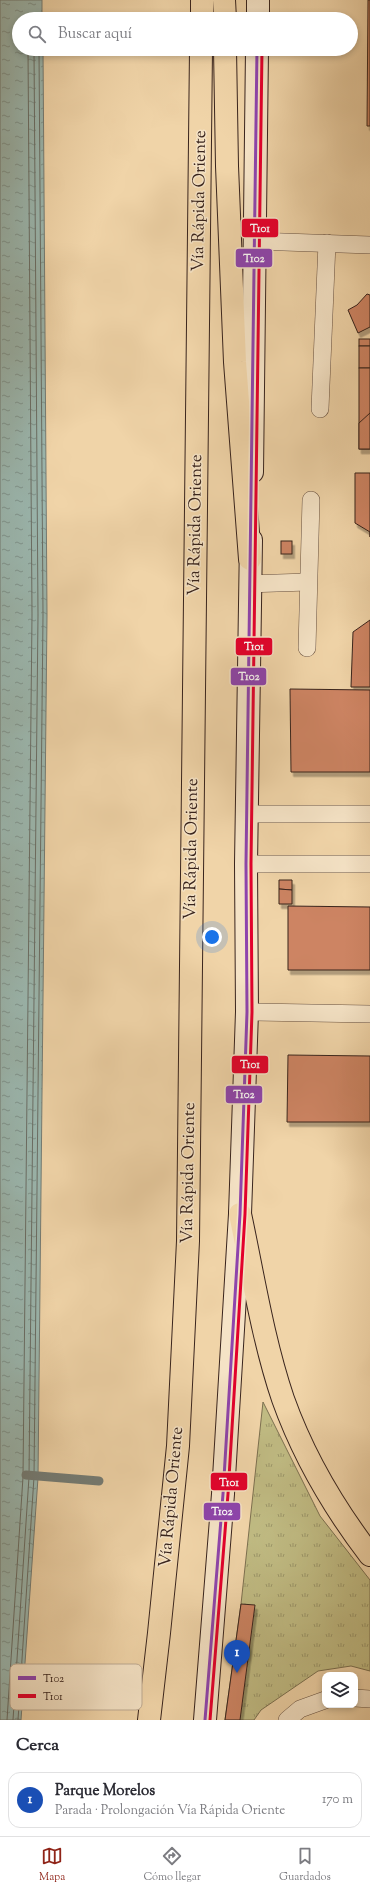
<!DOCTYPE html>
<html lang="es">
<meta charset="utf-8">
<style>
body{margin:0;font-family:"Sorts Mill Goudy",serif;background:#f2f2f3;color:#2b2b33}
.controls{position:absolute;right:12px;bottom:12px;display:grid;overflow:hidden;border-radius:8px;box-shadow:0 2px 6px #0003}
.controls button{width:36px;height:36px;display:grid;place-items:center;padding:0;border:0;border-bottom:1px solid #e1e1e2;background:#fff;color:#2b2b33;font:20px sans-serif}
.you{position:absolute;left:212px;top:937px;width:14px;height:14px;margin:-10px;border:3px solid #fff;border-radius:50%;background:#1a73e8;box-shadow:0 0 0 6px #1a73e833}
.badge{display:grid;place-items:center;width:26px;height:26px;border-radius:50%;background:#8f2418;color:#fff;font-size:13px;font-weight:700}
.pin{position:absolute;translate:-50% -33px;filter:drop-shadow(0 1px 2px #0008)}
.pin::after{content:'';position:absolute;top:21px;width:14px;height:12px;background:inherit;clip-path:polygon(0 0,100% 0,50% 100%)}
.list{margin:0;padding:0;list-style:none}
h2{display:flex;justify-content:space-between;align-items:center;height:52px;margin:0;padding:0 16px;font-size:17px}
h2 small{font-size:13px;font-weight:400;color:#7c7c81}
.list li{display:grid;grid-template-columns:26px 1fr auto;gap:12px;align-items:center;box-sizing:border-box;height:56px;margin:0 8px 8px;padding:0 8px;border:1px solid #e1e1e2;border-radius:12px}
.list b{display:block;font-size:15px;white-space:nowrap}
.list p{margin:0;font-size:13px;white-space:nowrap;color:#7c7c81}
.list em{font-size:13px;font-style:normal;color:#7c7c81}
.icon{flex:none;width:22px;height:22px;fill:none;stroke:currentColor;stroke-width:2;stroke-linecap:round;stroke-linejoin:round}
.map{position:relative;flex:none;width:370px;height:1720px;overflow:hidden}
.search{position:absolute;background:#fff;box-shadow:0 2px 6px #0003;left:12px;right:12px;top:12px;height:44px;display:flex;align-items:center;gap:10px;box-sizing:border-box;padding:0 14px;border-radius:22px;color:#7c7c81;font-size:15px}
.sheet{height:116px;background:#fff}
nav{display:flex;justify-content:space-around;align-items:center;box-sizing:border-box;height:56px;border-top:1px solid #e1e1e2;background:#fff;font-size:11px;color:#7c7c81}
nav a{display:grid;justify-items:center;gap:2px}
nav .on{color:#8f2418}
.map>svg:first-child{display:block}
.grass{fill:url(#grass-tufts);stroke:#7c7050}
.water{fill:url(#water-ripples);stroke:#747c75}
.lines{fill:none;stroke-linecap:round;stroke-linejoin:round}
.shore{stroke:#6a6e66;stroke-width:1}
.stream{stroke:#747c75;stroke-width:9}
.building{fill:#cd8463;stroke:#39241d;filter:url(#shadow)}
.lane-casing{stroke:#675040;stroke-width:18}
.secondary-casing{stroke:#39241d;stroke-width:24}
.primary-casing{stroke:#39241d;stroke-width:24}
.highway-casing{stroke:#39241d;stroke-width:24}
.lane{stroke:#f5e3c6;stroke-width:17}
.secondary{stroke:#f5e3c6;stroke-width:22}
.primary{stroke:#f0d4a8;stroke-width:22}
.highway{stroke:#f0d4a8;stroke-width:22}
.bus-1-casing{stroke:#f5e3c6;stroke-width:6}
.bus-2-casing{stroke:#f5e3c6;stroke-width:6}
.bus-1{stroke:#8e44ad;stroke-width:3}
.bus-2{stroke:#e4002b;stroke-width:3}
.labels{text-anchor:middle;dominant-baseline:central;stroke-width:3;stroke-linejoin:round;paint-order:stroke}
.street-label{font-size:17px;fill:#39241d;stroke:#f5e3c6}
.key{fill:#f5e3c6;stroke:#bdaa93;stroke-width:1}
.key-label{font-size:11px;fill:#39241d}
.line-badge{stroke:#f5e3c6;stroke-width:1.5}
.badge-label{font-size:11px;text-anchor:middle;font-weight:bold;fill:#fff}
</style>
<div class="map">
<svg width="370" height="1720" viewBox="0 0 370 1720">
<defs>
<pattern id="grass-tufts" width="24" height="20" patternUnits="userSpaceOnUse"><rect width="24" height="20" fill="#c0bb83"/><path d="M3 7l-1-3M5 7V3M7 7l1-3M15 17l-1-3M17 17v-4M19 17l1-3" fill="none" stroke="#9d986b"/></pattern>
<pattern id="water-ripples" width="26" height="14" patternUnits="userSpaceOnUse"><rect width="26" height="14" fill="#9bb7af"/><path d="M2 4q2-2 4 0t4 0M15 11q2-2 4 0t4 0" fill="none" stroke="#7f958e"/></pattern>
<filter id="shadow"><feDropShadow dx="2.5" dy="4.5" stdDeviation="0" flood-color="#0004"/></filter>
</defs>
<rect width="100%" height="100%" fill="#f0d4a8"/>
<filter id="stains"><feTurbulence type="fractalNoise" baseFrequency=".005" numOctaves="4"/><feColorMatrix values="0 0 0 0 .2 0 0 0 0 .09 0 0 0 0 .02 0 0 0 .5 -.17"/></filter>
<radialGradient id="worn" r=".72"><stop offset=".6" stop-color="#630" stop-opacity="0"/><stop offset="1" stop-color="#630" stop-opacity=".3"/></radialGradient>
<polygon class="grass" points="263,1402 320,1516 370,1580 370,1671 351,1666 318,1671 261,1710 254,1720 225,1720 241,1604"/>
<polygon class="water" points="0,0 42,0 42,19 19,19 19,49 43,49 47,615 38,1478 21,1720 0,1720"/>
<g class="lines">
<g class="shore">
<polyline points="7,1720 23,1477 32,615 28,49"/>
<polyline points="13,1720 29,1477 38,615 34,49"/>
<polyline points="18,1720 34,1477 43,615 39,49"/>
</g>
<polyline class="stream" points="26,1475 99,1481"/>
</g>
<g class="building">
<polygon points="368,0 370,0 370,126 367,126"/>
<polygon points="367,294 370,295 370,327 358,333 348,310 357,305"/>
<rect x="359" y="339" width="11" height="7"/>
<rect x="359" y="346" width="11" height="22"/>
<rect x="359" y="368" width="11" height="81"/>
<polygon points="370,413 370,449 359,449 359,423"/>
<polygon points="355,473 370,473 370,537 370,532 355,523"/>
<rect x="281" y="541" width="11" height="13"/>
<polygon points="370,620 370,687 351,687 353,632"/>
<polygon points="290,689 370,690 370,772 291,772"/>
<polygon points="279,880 292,880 292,890 279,889"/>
<polygon points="279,889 292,890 292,904 279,904"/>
<polygon points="288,906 370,907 370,970 288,970"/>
<polygon points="288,1055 370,1056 370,1122 287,1122"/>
<polygon points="241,1604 255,1605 240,1720 225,1720"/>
</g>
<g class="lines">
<defs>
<g id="lane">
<polyline points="255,241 370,245"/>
<polyline points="320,409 327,243"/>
<polyline points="250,584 308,582"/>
<polyline points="307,648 311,500"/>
<polyline points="246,814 370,814"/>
<polyline points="246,864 370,864"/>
<polyline points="247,1012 370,1014"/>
<polyline points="355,1698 370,1699"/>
<polyline points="287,1720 300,1709 325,1700"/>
</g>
<g id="secondary">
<polyline points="258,19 258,0"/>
<polyline points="252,472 257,49"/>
<polyline points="205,1720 223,1494 240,1214 247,1012 246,864 251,540"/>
</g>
<path id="primary" d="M240 1214C253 1275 263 1340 283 1399 303 1455 334 1508 370 1555"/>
<g id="highway">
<polyline points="224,0 225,19"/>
<polyline points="202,19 202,0"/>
<polyline points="225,49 227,166 235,362 250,559"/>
<polyline points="149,1720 159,1633 178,1446 188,1241 201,49"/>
</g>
</defs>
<use href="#lane" class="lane-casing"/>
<use href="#secondary" class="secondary-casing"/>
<use href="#primary" class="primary-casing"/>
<use href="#highway" class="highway-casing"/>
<use href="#lane" class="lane"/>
<use href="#secondary" class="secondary"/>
<use href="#primary" class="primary"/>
<use href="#highway" class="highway"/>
<defs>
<polyline id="bus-1" points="205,1720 223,1494 240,1214 247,1012 246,864 257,49"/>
<polyline id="bus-2" points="210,1720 228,1494 245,1214 252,1012 251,864 262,49"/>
</defs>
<use href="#bus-1" class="bus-1-casing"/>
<use href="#bus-2" class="bus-2-casing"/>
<use href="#bus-1" class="bus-1"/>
<use href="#bus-2" class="bus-2"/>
</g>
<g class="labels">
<g class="street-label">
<text transform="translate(200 201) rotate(-89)">Vía Rápida Oriente</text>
<text transform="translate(196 525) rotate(-89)">Vía Rápida Oriente</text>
<text transform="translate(192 849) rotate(-89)">Vía Rápida Oriente</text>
<text transform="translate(189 1173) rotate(-89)">Vía Rápida Oriente</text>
<text transform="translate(172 1497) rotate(-85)">Vía Rápida Oriente</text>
</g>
</g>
<rect x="10" y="1664" width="132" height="46" rx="6" class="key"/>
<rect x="18" y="1676" width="18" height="4" fill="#8e44ad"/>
<rect x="18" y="1694" width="18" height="4" fill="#e4002b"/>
<g class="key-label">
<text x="43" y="1682">T102</text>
<text x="43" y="1700">T101</text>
</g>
<g class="line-badge">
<rect x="241" y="218" width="38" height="20" rx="4" fill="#e4002b"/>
<rect x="235" y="248" width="38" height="20" rx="4" fill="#8e44ad"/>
<rect x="235" y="637" width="38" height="19" rx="4" fill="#e4002b"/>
<rect x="230" y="667" width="37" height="19" rx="4" fill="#8e44ad"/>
<rect x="231" y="1055" width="38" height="19" rx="4" fill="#e4002b"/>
<rect x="225" y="1085" width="38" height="19" rx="4" fill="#8e44ad"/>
<rect x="210" y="1472" width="38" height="19" rx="4" fill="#e4002b"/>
<rect x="203" y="1502" width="38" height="19" rx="4" fill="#8e44ad"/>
</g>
<g class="badge-label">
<text x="260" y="232">T101</text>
<text x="254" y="262">T102</text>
<text x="254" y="650">T101</text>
<text x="249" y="680">T102</text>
<text x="250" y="1068">T101</text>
<text x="244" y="1098">T102</text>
<text x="229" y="1486">T101</text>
<text x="222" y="1515">T102</text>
</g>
<rect width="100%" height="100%" filter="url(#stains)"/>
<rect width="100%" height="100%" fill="url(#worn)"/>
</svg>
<div class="controls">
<button><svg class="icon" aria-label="layers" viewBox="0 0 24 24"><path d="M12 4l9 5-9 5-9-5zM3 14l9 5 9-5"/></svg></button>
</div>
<div class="you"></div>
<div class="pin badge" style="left:237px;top:1673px;background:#1a4fb4">1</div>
<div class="search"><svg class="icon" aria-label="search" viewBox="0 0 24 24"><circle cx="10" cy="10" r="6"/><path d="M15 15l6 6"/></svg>Buscar aquí</div>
</div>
<section class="sheet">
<h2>Cerca<small></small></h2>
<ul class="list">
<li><span class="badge" style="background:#1a4fb4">1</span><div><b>Parque Morelos</b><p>Parada · Prolongación Vía Rápida Oriente</p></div><em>170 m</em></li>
</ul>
</section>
<nav>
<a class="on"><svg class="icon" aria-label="map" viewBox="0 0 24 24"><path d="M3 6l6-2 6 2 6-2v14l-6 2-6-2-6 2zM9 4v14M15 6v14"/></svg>Mapa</a>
<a><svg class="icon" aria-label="directions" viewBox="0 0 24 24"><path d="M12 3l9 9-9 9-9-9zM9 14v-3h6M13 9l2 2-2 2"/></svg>Cómo llegar</a>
<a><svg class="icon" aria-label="saved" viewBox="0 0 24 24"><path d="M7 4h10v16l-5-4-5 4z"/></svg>Guardados</a>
</nav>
